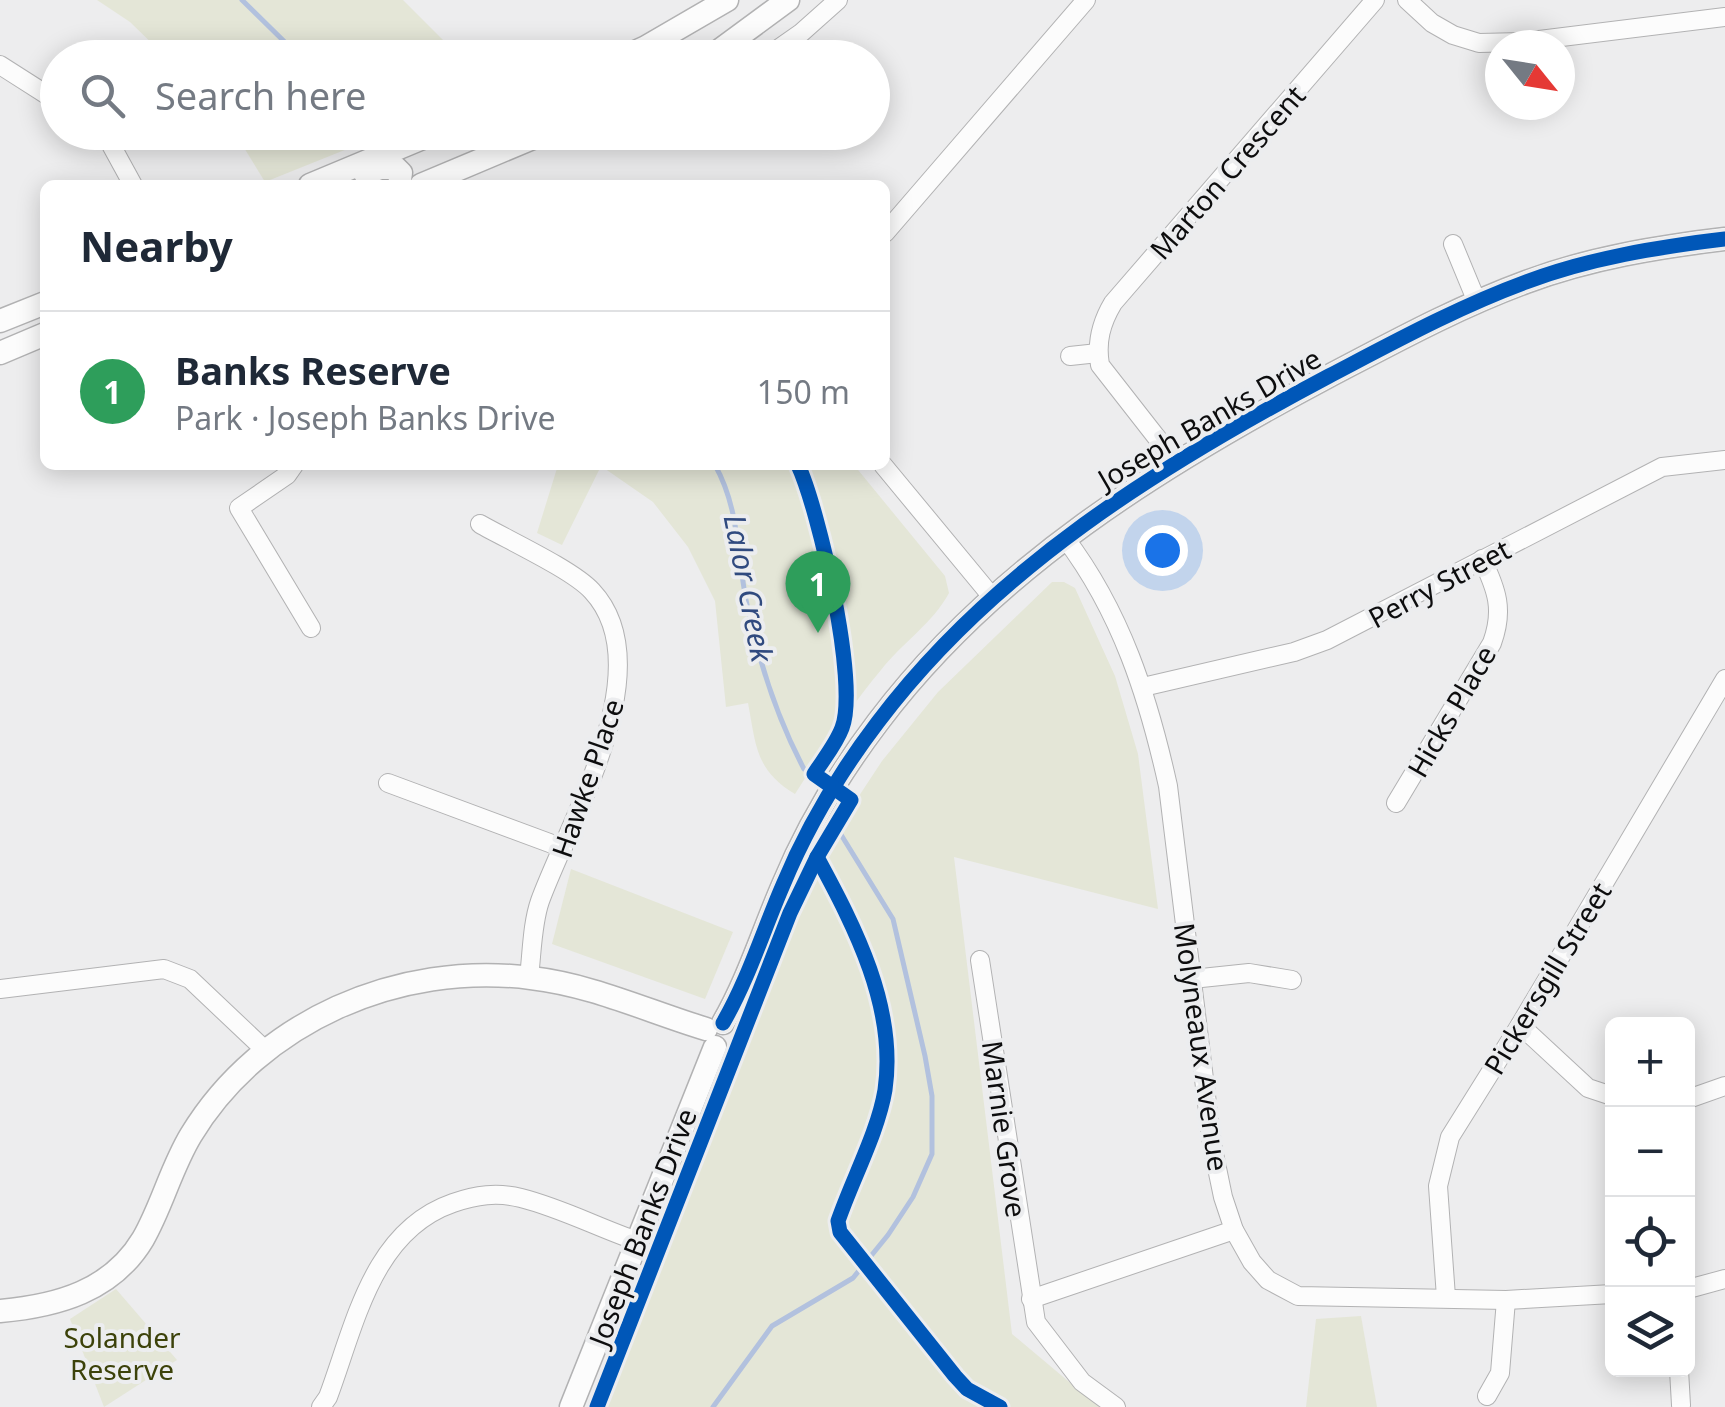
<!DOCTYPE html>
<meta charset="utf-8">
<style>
body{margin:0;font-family:"Noto Sans",sans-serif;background:#f2f2f3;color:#1f2937}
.controls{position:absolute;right:30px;bottom:30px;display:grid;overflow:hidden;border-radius:15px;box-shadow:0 5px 25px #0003}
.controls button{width:90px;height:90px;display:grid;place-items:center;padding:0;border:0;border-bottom:2px solid #e0e1e3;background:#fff;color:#1f2937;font:50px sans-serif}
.compass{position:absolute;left:1485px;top:30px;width:90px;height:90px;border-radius:50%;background:#fff;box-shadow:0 5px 25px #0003;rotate:120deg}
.you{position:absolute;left:1162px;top:550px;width:35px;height:35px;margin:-25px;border:8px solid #fff;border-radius:50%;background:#1a73e8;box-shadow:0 0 0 15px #1a73e833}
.badge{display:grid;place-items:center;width:65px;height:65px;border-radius:50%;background:#b45309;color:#fff;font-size:32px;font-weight:700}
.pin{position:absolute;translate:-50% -82px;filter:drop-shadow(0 2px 5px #0008)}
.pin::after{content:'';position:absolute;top:52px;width:35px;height:30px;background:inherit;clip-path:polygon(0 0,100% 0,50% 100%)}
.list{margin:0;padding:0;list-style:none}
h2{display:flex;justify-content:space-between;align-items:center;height:130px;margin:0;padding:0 40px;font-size:42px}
h2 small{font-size:32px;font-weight:400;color:#747a83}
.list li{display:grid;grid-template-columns:65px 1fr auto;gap:30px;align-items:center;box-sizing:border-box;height:160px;padding:0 40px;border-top:2px solid #e0e1e3}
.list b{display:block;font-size:38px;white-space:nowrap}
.list p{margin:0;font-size:32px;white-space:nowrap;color:#747a83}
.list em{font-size:32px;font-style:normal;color:#747a83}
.icon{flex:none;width:55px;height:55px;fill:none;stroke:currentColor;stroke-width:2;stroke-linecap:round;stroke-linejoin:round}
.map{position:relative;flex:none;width:1725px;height:1407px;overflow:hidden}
.search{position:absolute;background:#fff;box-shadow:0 5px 25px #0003;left:40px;top:40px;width:850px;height:110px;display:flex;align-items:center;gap:25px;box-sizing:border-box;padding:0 35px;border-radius:55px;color:#747a83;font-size:38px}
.panel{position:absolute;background:#fff;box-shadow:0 5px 25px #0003;left:40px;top:180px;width:850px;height:290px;border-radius:15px}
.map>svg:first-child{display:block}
.green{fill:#e4e6d7}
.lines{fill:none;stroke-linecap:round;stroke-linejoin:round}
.stream{stroke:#b2c1de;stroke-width:5}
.street-casing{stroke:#b2b2b3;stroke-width:20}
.secondary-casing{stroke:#b2b2b3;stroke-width:25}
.street{stroke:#fcfcfc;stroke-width:18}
.secondary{stroke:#fcfcfc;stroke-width:22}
.cycleway-casing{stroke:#ecedef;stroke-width:21}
.cycleway{stroke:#0057b8;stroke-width:15}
.labels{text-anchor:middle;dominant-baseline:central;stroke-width:8;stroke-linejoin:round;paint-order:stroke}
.street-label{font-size:28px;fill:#0d0d0e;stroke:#ecedef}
.park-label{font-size:28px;fill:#3c420a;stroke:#ecedef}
.water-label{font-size:30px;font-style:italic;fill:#304a7f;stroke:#ecedef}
</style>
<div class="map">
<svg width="1725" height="1407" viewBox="0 0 1725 1407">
<rect width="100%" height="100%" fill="#ededee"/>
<g class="green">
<polygon points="97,0 403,0 460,57 166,57 130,22"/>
<polygon points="235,133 387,133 265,182"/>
<path d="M558 465H854L945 576 949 593C933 623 902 643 881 670 848 709 822 752 795 794 755 770 756 745 748 703L726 707 715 601 688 547 653 502 601 466 562 545 537 533Z"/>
<polygon points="1052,582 1064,582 1075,588 1115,676 1138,754 1158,909 954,857 1012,1334 1099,1407 600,1407 790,920 830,840 882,761 938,692"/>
<polygon points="571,869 733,932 705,999 552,944"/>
<polygon points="116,1289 177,1360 104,1407 70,1319"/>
<polygon points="1361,1316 1377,1407 1306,1407 1316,1319"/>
</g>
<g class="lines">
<g class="stream">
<polyline points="242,0 301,58"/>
<polyline points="375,132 377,134"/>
<path d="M715 465C739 508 737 553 746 600 758 659 776 716 804 769"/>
<polyline points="713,1407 772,1326 853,1278 888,1235 913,1197 932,1154 932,1096 925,1056 893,919 840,833"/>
</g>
<defs>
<g id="street">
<polyline points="1407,0 1432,23 1453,35 1479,43 1522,42 1725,17"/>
<polyline points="765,58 801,33 838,0"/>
<polyline points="0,65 58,102"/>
<polyline points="100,132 110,143 133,185"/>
<polyline points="885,233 1086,0"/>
<polyline points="1453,244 1477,302"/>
<polyline points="1070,356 1098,353"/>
<path d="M1175 461 1100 365C1096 342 1101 323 1113 303L1375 0"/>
<polyline points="294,465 287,475 239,508 311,628"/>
<polyline points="883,465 993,598"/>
<path d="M480 524C508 540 573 570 592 591 663 667 569 821 540 901 532 924 532 953 529 977"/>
<path d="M1065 538C1121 612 1148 696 1168 786L1212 1144 1223 1197 1234 1230 1252 1262 1268 1280 1298 1296 1506 1300 1612 1294"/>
<polyline points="1143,687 1294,652 1327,640 1662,467 1725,460"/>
<polyline points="388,783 563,848"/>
<path d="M1396 803 1492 643C1504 610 1497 590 1482 559"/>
<polyline points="980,960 1036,1322 1082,1382 1116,1407"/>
<polyline points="1192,979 1249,973 1292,980"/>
<polyline points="0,989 164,969 190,979 265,1050"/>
<polyline points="1520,1025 1588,1088 1612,1096"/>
<polyline points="1688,1099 1725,1086"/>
<polyline points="1688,1289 1725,1279"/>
<polyline points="1446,1297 1438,1186 1450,1137 1520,1025 1725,679"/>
<polyline points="1031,1299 1234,1230"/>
<polyline points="1679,1370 1681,1405"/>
<polyline points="1487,1396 1500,1373 1506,1300"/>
<path d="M321 1407 328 1397C355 1325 372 1231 453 1203 476 1195 497 1192 521 1198 561 1208 599 1228 637 1241"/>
</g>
<g id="secondary">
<polyline points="622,58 646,47 727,0"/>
<polyline points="709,58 788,0"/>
<polyline points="365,174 380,168 396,168 401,173 399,185"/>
<polyline points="310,185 437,132"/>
<polyline points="421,185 547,132"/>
<polyline points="0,321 45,303"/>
<polyline points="0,353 45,334"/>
<path d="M723 1023C748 980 763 931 783 885 807 827 840 772 878 722 994 568 1161 465 1329 376 1394 342 1458 307 1526 282 1590 258 1658 247 1725 239"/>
<path d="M0 1311C57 1306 112 1291 143 1239 162 1206 171 1168 191 1135 260 1021 399 961 531 978 592 985 647 1011 706 1029"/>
<polyline points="571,1407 715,1047"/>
</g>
</defs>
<use href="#street" class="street-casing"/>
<use href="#secondary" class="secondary-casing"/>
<use href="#street" class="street"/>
<use href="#secondary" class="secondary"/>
<defs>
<g id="cycleway">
<path d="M817 857C855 927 897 1008 885 1090 878 1132 852 1180 838 1221L840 1232 955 1376 967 1389 1000 1407"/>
<path d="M723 1023C748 980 763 931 783 885 807 827 840 772 878 722 994 568 1161 465 1329 376 1394 342 1458 307 1526 282 1590 258 1658 247 1725 239"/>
<path d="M597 1407 790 913 817 857 851 800 814 774C823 760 836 744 842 728 859 684 819 510 798 465"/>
</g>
</defs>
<use href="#cycleway" class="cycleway-casing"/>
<use href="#cycleway" class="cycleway"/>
</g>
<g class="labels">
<g class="street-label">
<text transform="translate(1227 172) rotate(-49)">Marton Crescent</text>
<text transform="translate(1209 418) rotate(-30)">Joseph Banks Drive</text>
<text transform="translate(1439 583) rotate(-28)">Perry Street</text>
<text transform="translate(1451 711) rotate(-60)">Hicks Place</text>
<text transform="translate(587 778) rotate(-71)">Hawke Place</text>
<text transform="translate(1547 978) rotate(-59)">Pickersgill Street</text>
<text transform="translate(1202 1047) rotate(82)">Molyneaux Avenue</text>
<text transform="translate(1005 1129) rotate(82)">Marnie Grove</text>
<text transform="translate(642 1227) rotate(-69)">Joseph Banks Drive</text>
</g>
<g class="park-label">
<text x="122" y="1337">Solander<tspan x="122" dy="32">Reserve</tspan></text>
</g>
<g class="water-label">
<text transform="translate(749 588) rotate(79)">Lalor Creek</text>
</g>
</g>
</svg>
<div class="controls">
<button>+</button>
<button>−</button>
<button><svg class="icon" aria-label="locate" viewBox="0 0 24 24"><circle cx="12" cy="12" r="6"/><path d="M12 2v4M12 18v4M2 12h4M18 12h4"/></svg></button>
<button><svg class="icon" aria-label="layers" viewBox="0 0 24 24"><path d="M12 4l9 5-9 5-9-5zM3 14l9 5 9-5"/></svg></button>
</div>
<svg class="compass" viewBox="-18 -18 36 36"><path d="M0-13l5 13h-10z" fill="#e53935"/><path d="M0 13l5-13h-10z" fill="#747a83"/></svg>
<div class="you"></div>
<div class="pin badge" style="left:818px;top:633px;background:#2e9e5b">1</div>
<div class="search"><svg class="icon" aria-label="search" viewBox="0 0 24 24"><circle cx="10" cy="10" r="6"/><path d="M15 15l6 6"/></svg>Search here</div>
<section class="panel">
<h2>Nearby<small></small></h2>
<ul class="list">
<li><span class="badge" style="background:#2e9e5b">1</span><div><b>Banks Reserve</b><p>Park · Joseph Banks Drive</p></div><em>150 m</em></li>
</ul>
</section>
</div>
